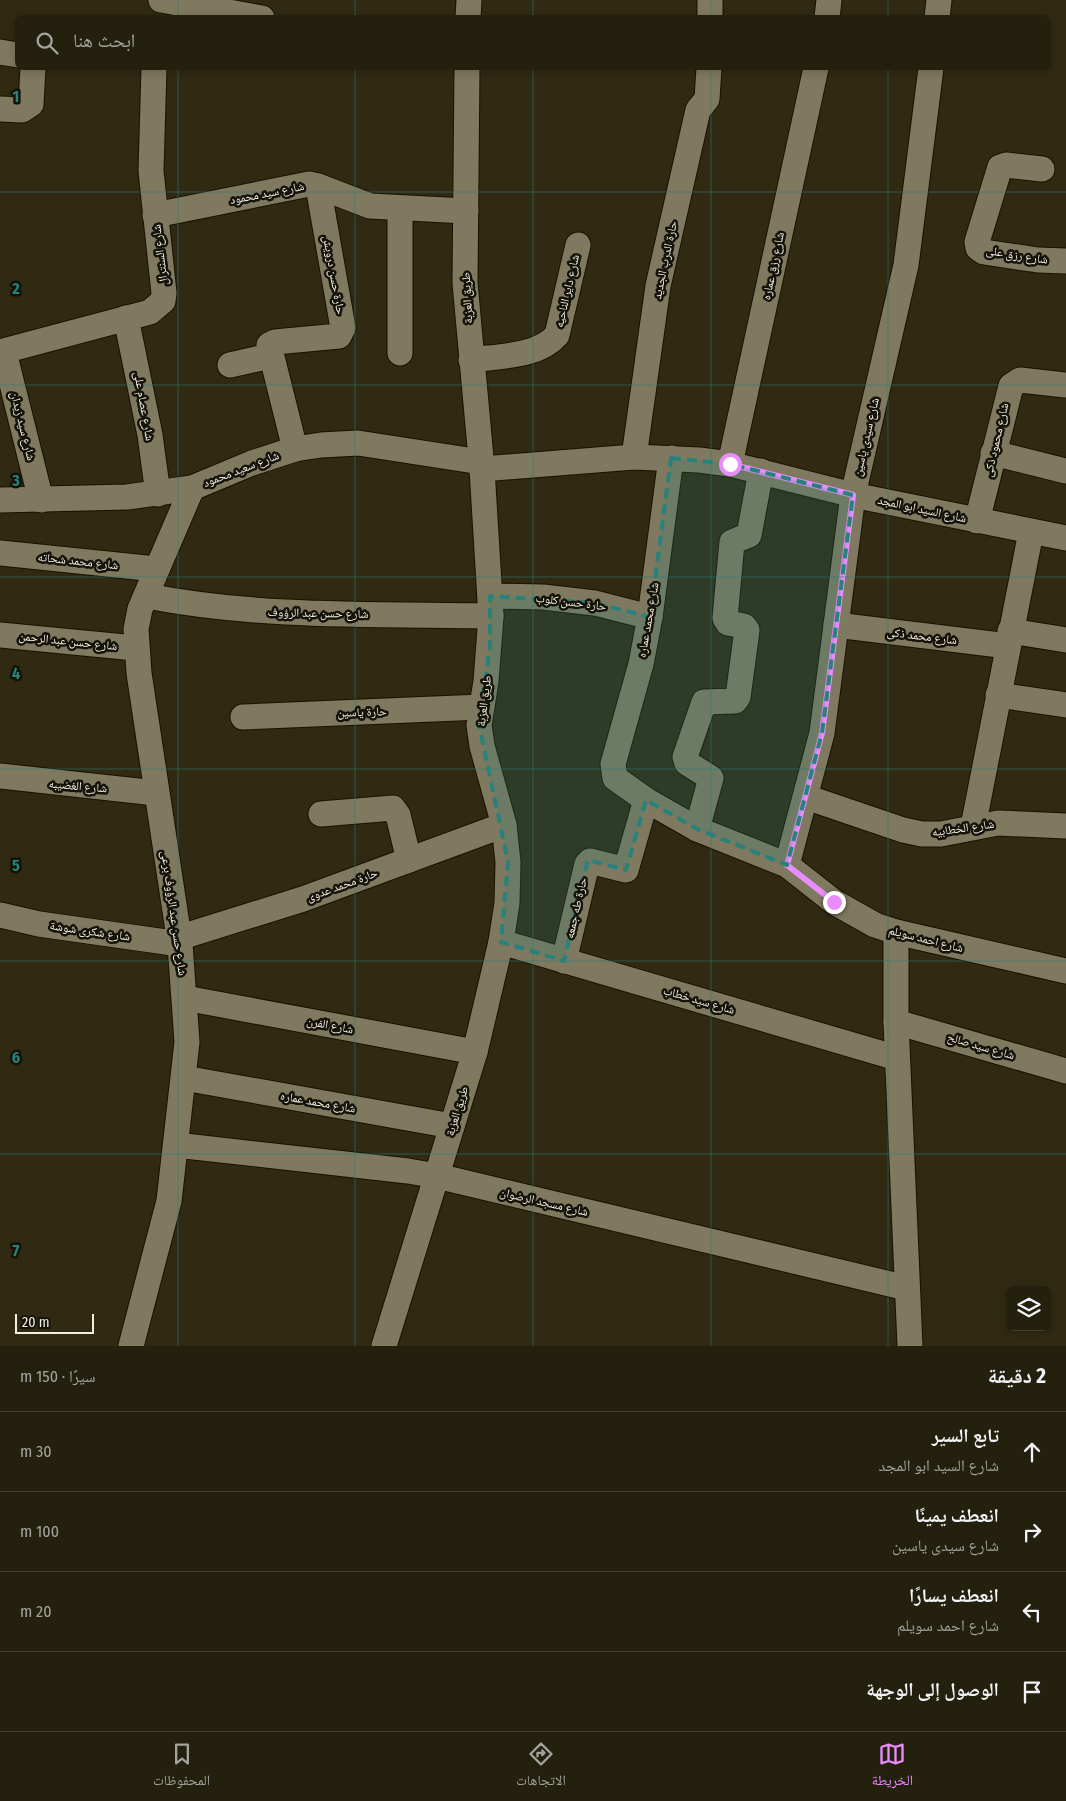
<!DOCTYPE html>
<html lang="ar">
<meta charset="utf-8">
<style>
body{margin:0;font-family:"Fira Sans Condensed","Noto Naskh Arabic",sans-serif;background:#2c2817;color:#f1f3f6;direction:rtl}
.controls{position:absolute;right:15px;bottom:15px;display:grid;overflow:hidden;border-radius:8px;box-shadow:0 2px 8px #0003}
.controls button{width:45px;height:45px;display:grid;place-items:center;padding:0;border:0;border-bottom:1px solid #413e2e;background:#24200e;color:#f1f3f6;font:25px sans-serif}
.scale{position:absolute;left:15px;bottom:12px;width:79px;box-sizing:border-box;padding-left:5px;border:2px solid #f2efe1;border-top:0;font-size:14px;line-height:18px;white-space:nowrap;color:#f2efe1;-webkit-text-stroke:4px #151309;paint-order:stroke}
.stop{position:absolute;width:15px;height:15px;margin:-11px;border:4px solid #e98dfe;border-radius:50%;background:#fff}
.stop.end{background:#e98dfe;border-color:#fff;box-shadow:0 1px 5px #0008}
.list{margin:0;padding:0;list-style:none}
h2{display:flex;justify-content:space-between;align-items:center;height:65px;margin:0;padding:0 20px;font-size:21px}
h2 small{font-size:16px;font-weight:400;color:#a3a39e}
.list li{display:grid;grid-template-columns:32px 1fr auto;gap:15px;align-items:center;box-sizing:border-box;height:80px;padding:0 20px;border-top:1px solid #413e2e}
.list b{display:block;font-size:19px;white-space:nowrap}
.list p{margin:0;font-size:16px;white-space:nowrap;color:#a3a39e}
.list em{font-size:16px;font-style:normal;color:#a3a39e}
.icon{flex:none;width:28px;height:28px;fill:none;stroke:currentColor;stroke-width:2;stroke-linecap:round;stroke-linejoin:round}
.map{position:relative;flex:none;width:1066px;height:1346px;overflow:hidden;direction:ltr}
.search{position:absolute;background:#24200e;box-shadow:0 2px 8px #0003;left:15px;right:15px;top:15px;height:55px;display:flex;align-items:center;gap:12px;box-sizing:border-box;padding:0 18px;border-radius:8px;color:#a3a39e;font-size:19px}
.sheet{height:385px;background:#24200e}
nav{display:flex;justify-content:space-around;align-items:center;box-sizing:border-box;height:70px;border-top:1px solid #413e2e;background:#24200e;font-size:14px;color:#a3a39e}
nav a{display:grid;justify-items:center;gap:2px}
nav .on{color:#e98dfe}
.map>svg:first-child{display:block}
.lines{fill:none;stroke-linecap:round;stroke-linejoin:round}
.street-casing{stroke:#181300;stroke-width:27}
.street{stroke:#7f7960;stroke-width:25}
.route{stroke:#e98dfe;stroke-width:6}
.marked{fill:#26827a;fill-opacity:0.2;stroke:#26827a;stroke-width:4;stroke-dasharray:10 6;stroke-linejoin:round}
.grid{fill:none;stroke:#26827a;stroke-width:1;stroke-opacity:0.55}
.labels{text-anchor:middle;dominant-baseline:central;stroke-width:5;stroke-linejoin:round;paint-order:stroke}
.street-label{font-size:12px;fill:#f2efe1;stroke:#151309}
.grid-label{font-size:16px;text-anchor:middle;font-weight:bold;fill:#26827a;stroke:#151309;stroke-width:5;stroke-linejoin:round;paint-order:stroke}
</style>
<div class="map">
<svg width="1066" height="1346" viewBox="0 0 1066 1346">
<rect width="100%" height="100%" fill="#302a13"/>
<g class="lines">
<defs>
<g id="street">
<polyline points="161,0 262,18"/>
<polyline points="468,18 469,0"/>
<polyline points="710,18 710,0"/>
<polyline points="827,18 829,0"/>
<polyline points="937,18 939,0"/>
<polyline points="0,52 18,55"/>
<polyline points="0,109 22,110 31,104 33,68"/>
<polyline points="1042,169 1006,165 1000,167 977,242 978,248 984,252 1038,260 1066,261"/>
<polyline points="400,209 400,353"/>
<polyline points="155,215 309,184 318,186 370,206 466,211"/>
<polyline points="126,318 150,435 158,494"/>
<polyline points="0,352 150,312 163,301 164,293 151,171 154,68"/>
<polyline points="4,352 41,500"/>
<path d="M471 360C499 356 538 357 557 335L578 245"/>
<polyline points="230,365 270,356"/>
<polyline points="295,449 269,345 275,342 339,336 343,328 318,186"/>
<polyline points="993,453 1066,471"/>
<polyline points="634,457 658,286 698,110 707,99 709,68"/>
<polyline points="671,458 650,617 641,664 613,764 615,778 646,800 697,829 787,865 834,902 875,925 896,932 1066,971"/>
<polyline points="730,464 816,68"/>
<polyline points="482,469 634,457 699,460 730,464 853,495 1066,538"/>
<polyline points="0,500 127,497 192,488 252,463 295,449 321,445 358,443 481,462"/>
<polyline points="977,521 1011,386 1020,380 1066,385"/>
<polyline points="0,553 156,569"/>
<path d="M147 596C260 618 376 614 491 616"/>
<polyline points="490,596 543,597 595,603 650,617"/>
<polyline points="836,625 1008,646"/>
<polyline points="1010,631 1066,640"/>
<polyline points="0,635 135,648"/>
<polyline points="998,695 1066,705"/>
<polyline points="243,717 482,707"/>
<polyline points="0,776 156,793"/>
<polyline points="806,797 903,830 922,834 941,834 998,823 1066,826"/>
<polyline points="321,814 393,808 398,815 409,860"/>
<polyline points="973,827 1031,532"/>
<polyline points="697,829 711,778 687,763 685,757 704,702 735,701 738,697 747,630 744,626 728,623 725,618 732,542 749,535 761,471"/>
<polyline points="787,865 822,733 853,495 906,265 931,68"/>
<polyline points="0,915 39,924 180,944"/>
<polyline points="896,932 896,1022 910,1346"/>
<polyline points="178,938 303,899 504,825"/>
<polyline points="501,942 897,1058"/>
<polyline points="564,961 587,864 590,861 626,870 646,800"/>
<polyline points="185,998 475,1052"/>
<polyline points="896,1022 1066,1071"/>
<polyline points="184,1078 452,1126"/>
<polyline points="176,1145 408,1171 437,1176 907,1288"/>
<polyline points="131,1346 169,1201 187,1042 180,944 139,673 136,629 140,609 192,488"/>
<polyline points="384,1346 475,1052 501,942 507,903 508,862 504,825 482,746 479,725 486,681 491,616 482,469 465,283 467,68"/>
</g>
</defs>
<use href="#street" class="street-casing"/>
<use href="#street" class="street"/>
</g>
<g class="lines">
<polyline class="route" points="730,464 853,495 822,733 787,865 834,902"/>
</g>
<path class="marked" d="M671 458 730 464 853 495 822 733 787 865 697 829 646 800 626 870 588 860 564 961 501 942 508 862 479 725 490 646V596L595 603 650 617Z"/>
<path class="grid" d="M178 0V18M355 0V18M533 0V18M711 0V18M888 0V18M178 68V1346M355 68V1346M533 68V1346M711 68V1346M888 68V1346M0 192H1066M0 385H1066M0 577H1066M0 769H1066M0 961H1066M0 1154H1066"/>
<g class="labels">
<g class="street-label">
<text transform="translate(267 193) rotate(-11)">شارع سيد محمود</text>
<text transform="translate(160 255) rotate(-97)">شارع السنترال</text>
<text transform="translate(1017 255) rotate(9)">شارع رزق على</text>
<text transform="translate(665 260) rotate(-78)">حارة الدرب الجديد</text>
<text transform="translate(773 266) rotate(-78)">شارع رزق عماره</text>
<text transform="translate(334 275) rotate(80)">حارة حسن درويش</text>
<text transform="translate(567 291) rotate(-77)">شارع داير الناحيه</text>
<text transform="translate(467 298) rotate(-93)">طريق العزبة</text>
<text transform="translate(144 406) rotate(80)">شارع عصام على</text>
<text transform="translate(23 426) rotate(76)">شارع سيد زيدان</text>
<text transform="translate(866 437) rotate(-77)">شارع سيدى ياسين</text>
<text transform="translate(996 440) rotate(-77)">شارع محمود ذكى</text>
<text transform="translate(241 469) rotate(-21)">شارع سعيد محمود</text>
<text transform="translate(922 509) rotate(12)">شارع السيد ابو المجد</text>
<text transform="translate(78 561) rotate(6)">شارع محمد شحاته</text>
<text transform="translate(571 602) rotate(7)">حارة حسن كلوب</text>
<text transform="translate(318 613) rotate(1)">شارع حسن عبد الرؤوف</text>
<text transform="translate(648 620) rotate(-80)">شارع محمد عماره</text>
<text transform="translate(922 636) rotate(7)">شارع محمد ذكى</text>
<text transform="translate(68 641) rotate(6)">شارع حسن عبد الرحمن</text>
<text transform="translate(484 701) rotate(-83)">طريق العزبة</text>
<text transform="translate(362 712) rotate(-2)">حارة ياسين</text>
<text transform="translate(78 786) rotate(5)">شارع الغضيبه</text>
<text transform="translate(963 828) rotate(-8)">شارع الخطابيه</text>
<text transform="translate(342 885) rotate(-20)">حارة محمد عدوى</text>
<text transform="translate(576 908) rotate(-77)">حارة طه جمعه</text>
<text transform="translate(174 913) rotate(82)">شارع حسن عبد الرؤوف برعى</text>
<text transform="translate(90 931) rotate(8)">شارع شكرى شوشة</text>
<text transform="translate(926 939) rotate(14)">شارع احمد سويلم</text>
<text transform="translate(699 1000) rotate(16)">شارع سيد خطاب</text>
<text transform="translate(330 1025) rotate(11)">شارع الفرن</text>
<text transform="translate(981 1046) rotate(16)">شارع سيد صالح</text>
<text transform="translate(318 1102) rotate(10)">شارع محمد عماره</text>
<text transform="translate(457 1111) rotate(-73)">طريق العزبة</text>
<text transform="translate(544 1202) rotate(13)">شارع مسجد الرضوان</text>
</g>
</g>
<g class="grid-label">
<text x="16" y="102">1</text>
<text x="16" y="294">2</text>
<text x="16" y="486">3</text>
<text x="16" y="679">4</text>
<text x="16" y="871">5</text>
<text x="16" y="1063">6</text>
<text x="16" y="1256">7</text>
</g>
</svg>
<div class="controls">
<button><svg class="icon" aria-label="layers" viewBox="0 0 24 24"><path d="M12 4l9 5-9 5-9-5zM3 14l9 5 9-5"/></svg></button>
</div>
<div class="scale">20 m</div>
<div class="stop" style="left:730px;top:464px"></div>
<div class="stop end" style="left:834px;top:902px"></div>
<div class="search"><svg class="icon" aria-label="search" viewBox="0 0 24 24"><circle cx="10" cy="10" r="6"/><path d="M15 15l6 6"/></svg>ابحث هنا</div>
</div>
<section class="sheet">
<h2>2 دقيقة<small>سيرًا · 150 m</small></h2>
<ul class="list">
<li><svg class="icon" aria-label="ahead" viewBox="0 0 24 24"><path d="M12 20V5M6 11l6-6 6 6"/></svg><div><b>تابع السير</b><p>شارع السيد ابو المجد</p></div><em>30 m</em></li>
<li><svg class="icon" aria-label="right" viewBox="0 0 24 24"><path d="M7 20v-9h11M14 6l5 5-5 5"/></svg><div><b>انعطف يمينًا</b><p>شارع سيدى ياسين</p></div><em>100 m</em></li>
<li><svg class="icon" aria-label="left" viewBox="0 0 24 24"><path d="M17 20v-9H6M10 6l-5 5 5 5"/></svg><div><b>انعطف يسارًا</b><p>شارع احمد سويلم</p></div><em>20 m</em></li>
<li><svg class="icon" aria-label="arrive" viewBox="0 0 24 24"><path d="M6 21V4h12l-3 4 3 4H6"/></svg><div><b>الوصول إلى الوجهة</b></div></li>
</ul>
</section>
<nav>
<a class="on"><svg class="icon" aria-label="map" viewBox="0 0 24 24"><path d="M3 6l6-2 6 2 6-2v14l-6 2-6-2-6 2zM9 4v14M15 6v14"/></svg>الخريطة</a>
<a><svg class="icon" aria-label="directions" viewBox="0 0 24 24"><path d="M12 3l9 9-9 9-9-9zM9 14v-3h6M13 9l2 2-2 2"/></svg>الاتجاهات</a>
<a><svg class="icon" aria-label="saved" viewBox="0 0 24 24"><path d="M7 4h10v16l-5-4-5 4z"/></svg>المحفوظات</a>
</nav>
